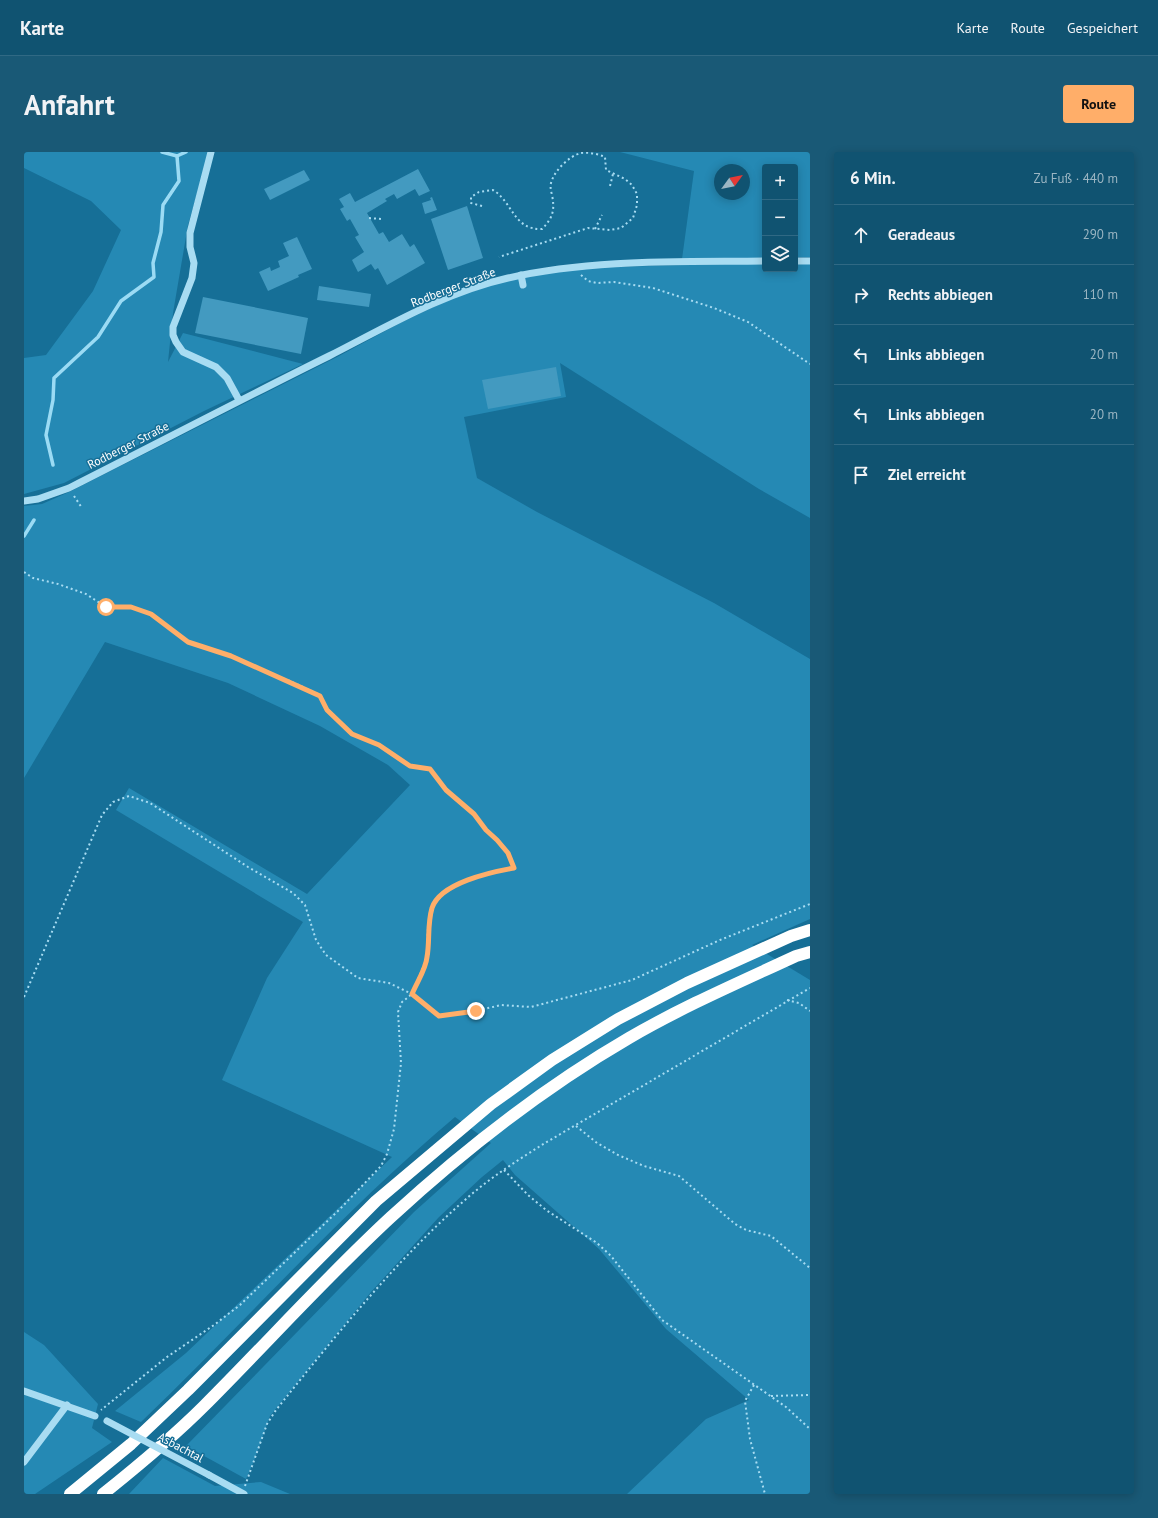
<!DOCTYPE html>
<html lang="de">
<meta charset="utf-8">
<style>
body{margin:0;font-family:"PT Sans",sans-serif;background:#195976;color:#f1f3f6}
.controls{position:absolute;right:12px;top:12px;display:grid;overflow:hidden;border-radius:4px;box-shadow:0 2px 10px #0003}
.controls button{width:36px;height:36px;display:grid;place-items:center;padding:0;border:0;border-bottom:1px solid #306984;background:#105371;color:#f1f3f6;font:20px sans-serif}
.compass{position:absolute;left:690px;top:12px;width:36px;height:36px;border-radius:50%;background:#105371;box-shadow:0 2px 10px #0003;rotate:57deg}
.stop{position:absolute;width:12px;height:12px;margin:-9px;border:3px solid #ffae69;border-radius:50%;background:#fff}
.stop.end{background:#ffae69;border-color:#fff;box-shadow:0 1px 4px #0008}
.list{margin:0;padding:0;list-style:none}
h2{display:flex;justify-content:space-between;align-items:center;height:52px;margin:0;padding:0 16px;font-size:17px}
h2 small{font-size:13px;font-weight:400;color:#9cb6c3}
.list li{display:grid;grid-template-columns:26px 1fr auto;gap:12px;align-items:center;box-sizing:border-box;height:60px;padding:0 16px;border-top:1px solid #306984}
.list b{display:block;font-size:15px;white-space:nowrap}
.list em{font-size:13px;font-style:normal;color:#9cb6c3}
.icon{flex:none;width:22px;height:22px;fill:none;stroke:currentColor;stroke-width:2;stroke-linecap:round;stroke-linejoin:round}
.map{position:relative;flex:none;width:786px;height:1342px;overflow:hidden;border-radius:4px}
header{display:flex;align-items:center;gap:24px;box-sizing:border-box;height:56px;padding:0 20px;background:#105371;border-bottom:1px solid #306984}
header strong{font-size:19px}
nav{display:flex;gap:22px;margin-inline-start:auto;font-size:14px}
.intro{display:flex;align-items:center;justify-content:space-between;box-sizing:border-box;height:96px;padding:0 24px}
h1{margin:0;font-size:28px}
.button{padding:10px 18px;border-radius:4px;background:#ffae69;color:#111;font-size:14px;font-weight:700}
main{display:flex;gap:24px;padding:0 24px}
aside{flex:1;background:#105371;border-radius:4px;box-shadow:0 2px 10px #0003}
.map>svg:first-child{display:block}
.green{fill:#2589b4;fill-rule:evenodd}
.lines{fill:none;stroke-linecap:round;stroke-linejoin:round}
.stream{stroke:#9bdbf4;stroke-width:3.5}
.building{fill:#439ac0}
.path{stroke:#a8dcf2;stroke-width:2;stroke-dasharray:2 3;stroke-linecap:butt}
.minor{stroke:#a8dcf2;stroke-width:7}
.highway{stroke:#fff;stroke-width:12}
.minor-bridge{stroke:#a8dcf2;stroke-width:7}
.route{stroke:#ffae69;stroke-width:5}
.labels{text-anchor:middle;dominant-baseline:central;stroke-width:3;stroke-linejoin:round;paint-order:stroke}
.street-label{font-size:12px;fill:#fff;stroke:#166f97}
</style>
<header>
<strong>Karte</strong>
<nav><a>Karte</a><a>Route</a><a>Gespeichert</a></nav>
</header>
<div class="intro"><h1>Anfahrt</h1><a class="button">Route</a></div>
<main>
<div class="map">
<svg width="786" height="1342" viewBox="0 0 786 1342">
<rect width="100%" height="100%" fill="#166f97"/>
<g class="green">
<polygon points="0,0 185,0 164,73 149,161 144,210 159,181 279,212 180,259 40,331 0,342 0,206 22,203 69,139 97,78 67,49 0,16"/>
<path d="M596 0H786V105H771V15H741V106L658 107 670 19ZM696 18H720V42H696Z"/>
<path d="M771 110H786V366L735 337 536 211 542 245 440 265 453 326 513 360 690 451 786 507V767L728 793 786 828V1342H603L682 1267 725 1248 642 1177 575 1097 491 1023 479 1008 458 1025 415 1065 347 1140 246 1264 230 1309 222 1327 162 1294 390 1060 467 991 431 965C319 1059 222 1169 117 1270L91 1259 162 1201 368 1005 198 928 243 826 279 770 92 658 105 636 283 742 386 633 364 613 296 574 204 531 81 490 0 626V354L18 352 45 340 315 204 376 171 435 143 483 128 550 116 741 111V117H771Z"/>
<polygon points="0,1180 20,1193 74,1252 68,1276 88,1290 11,1342 0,1342"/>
<polygon points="139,1306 191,1334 237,1330 266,1342 105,1342"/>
</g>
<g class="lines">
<g class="stream">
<polyline points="138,0 153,4 162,0"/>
<polyline points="29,313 22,283 29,248 30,226 74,185 97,149 130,125 129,111 137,80 139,53 155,29 153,4"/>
<polyline points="0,384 10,368"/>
</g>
</g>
<g class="building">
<polygon points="394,17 406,39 395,44 391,37 373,47 370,42 361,47 363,49 343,61 355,82 359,80 365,90 378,82 386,95 390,92 401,111 363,133 354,116 351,118 347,112 334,120 328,108 340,100 331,85 335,83 326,67 323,69 316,57 320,55 315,47 326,41 331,50"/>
<polygon points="280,18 286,28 246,48 240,37"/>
<polygon points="408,45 413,58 401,62 398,51 407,48 406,46"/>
<polygon points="443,54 459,106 424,118 407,67"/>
<polygon points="273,85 288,117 274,123 275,125 244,139 235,120 246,115 247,119 256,115 254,109 265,104 259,91"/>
<polygon points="295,134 347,142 345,155 293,148"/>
<polygon points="179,145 284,166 277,202 171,181"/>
<polygon points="532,215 537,244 464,257 458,228"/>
</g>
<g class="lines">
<g class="path">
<polyline points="586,34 589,22"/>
<path d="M458 54 447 51V45L455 40 469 38C489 50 489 78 518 77 529 66 531 58 528 43 527 39 526 35 527 31 530 19 545 4 557 1 565 0 574 2 581 5L582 18 601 27 608 33 613 42V53L609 66 597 76 586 78 564 76 475 105"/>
<polyline points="345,66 358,67"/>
<polyline points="571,77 578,63"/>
<polyline points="557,123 564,129 573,131 590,130 629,136 690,156 724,170 786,212"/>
<polyline points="50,344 58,356"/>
<polyline points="0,420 9,426 34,432 62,442 82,455 107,455 127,463 164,490 207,503 244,521 266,529 296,543 303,558 328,582 355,593 386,614 406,617 422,638 450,662 462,677 473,688 484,701 490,716 462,722 437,731 420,741 408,754 404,774 403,806 388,842 378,850 374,860 377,911 370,977 363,1002 357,1014 316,1057 216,1153 190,1173 143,1205 77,1258"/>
<polyline points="0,845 78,663 89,650 105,644 126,651 224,715 269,741 281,753 292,788 302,803 334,826 365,831 388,842 415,864 452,859 477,853 507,855 608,828 696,788 786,752"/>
<polyline points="763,848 775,851 786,859"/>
<polyline points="552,974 573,991 594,1003 620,1014 655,1024 711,1072 722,1078 747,1084 786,1116"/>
<polyline points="480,1018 504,1043 522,1058 573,1091 587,1104 638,1168 762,1255 786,1277"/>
<polyline points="730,1233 721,1249 726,1287 741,1342"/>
<polyline points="747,1244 786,1243"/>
<path d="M221 1334 243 1272 252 1258C313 1182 375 1104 449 1041 472 1022 497 1006 521 991L786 836"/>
</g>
<g class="minor">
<polyline points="187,0 166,81 166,95 170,111 168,126 149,175 149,183 152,190 159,200 192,215 203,226 215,248"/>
<polyline points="771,109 786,109"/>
<polyline points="497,123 499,133"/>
<path d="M0 349 14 347 45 336C132 292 218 247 305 204 362 175 421 140 484 126 568 107 655 110 741 109"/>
<polyline points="0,1239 71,1264"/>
<polyline points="0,1310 43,1253"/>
<polyline points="185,1323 220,1342"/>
</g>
<g class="highway">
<polyline points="46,1342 107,1292 164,1238 352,1049 467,952 528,908 594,867 663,831 767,784 786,778"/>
<path d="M79 1342C114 1314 148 1286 180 1254 242 1192 302 1125 367 1065 440 998 519 936 605 886 658 855 716 830 772 804L786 800"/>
</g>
<polyline class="minor-bridge" points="83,1269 185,1323"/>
</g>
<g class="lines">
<path class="route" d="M82 455H107L127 462 164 490 207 504 296 544 303 558 328 582 355 593 386 614 406 617 422 638 450 662 462 678 473 688 484 701 490 716C467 720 416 731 408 756 403 773 406 789 403 805 402 817 393 830 388 842L415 864 452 859"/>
</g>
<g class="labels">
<g class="street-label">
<text transform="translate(429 135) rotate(-21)">Rodberger Straße</text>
<text transform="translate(104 293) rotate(-27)">Rodberger Straße</text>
<text transform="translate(157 1295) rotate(28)">Asbachtal</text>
</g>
</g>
</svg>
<div class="controls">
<button>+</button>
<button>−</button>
<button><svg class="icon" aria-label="layers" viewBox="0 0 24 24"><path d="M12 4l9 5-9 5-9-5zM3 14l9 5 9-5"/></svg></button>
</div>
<svg class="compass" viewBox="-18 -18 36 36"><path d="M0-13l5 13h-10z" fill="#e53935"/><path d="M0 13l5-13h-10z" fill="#9cb6c3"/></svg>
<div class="stop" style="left:82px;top:455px"></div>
<div class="stop end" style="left:452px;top:859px"></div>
</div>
<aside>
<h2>6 Min.<small>Zu Fuß · 440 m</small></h2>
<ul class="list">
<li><svg class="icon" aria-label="ahead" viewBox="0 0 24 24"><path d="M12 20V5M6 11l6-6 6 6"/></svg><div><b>Geradeaus</b></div><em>290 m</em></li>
<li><svg class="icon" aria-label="right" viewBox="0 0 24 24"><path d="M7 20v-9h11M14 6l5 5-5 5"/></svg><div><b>Rechts abbiegen</b></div><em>110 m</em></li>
<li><svg class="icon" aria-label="left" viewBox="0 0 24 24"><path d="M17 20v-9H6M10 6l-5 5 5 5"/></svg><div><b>Links abbiegen</b></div><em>20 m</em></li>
<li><svg class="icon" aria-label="left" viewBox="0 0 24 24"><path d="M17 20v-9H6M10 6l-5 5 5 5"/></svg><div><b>Links abbiegen</b></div><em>20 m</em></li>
<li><svg class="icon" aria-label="arrive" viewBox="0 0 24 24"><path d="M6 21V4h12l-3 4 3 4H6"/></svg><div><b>Ziel erreicht</b></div></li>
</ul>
</aside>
</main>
